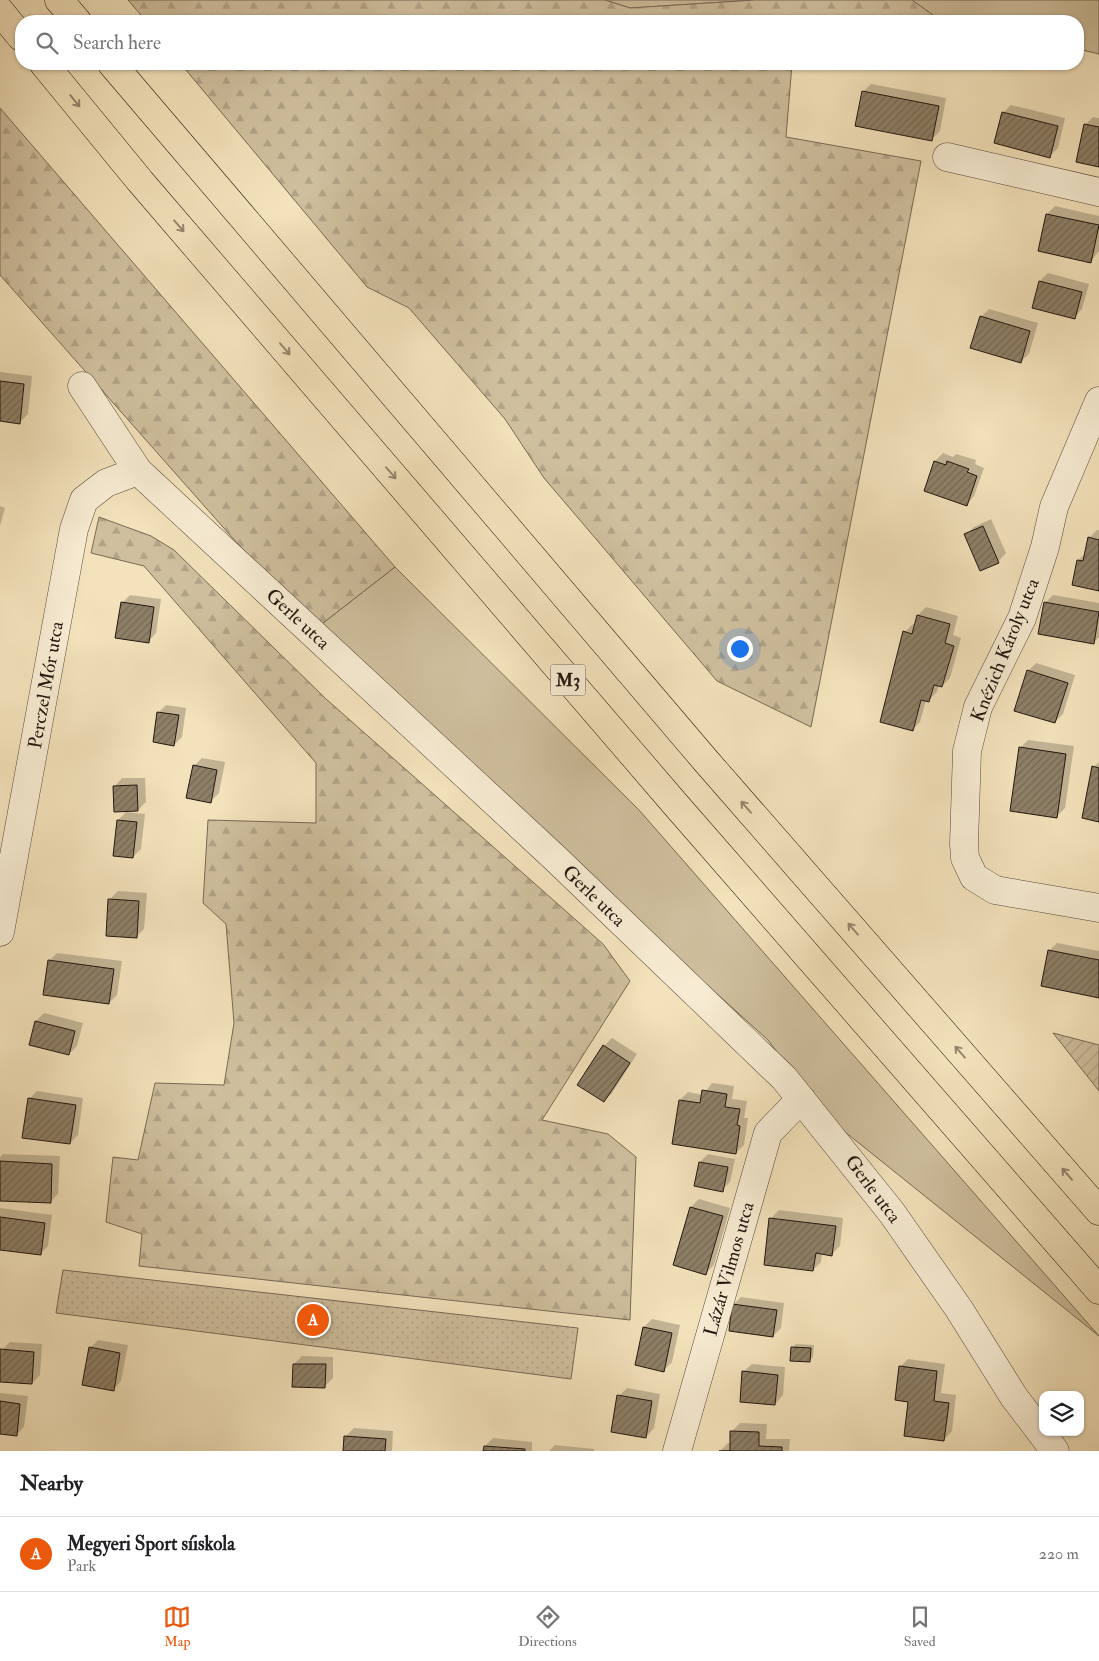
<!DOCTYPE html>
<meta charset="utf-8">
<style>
body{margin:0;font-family:"IM FELL Double Pica",serif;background:#f6f6f6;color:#202124}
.controls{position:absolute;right:15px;bottom:15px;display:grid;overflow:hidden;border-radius:10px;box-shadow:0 1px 4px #0004}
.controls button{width:45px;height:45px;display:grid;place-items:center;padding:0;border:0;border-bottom:1px solid #e0e0e0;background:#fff;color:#202124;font:25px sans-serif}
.you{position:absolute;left:739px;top:648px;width:18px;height:18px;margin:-12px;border:4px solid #fff;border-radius:50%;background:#1a73e8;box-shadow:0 0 0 8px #1a73e833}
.badge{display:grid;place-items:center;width:32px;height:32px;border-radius:50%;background:#ea580c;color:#fff;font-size:16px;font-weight:700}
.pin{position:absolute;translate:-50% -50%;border:2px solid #fff;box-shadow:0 1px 5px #0006}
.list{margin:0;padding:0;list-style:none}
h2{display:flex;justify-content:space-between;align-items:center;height:65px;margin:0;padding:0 20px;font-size:21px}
h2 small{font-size:16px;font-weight:400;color:#757577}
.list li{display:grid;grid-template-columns:32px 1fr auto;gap:15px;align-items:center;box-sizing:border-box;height:75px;padding:0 20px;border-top:1px solid #e0e0e0}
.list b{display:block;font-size:19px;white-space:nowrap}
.list p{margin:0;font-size:16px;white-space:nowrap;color:#757577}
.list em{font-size:16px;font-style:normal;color:#757577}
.icon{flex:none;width:28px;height:28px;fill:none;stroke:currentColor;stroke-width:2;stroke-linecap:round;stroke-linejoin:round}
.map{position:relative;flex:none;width:1099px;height:1451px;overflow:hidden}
.search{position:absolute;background:#fff;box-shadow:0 1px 4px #0004;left:15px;right:15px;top:15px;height:55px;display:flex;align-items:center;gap:12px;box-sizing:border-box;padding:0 18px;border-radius:20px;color:#757577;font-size:19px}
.sheet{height:140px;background:#fff}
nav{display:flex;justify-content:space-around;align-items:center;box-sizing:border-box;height:70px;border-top:1px solid #e0e0e0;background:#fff;font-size:14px;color:#757577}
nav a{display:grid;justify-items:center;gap:2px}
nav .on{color:#ea580c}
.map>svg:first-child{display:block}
.grass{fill:#cfbf9e;stroke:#786a56}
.forest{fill:url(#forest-firs);stroke:#786a56}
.park{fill:url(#park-dots);stroke:#786a56}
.garden{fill:url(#garden-furrows);stroke:#786a56}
.shadow{fill:#0003}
.building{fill:url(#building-hatch);stroke:#21160f}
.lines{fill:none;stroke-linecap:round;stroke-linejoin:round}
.minor-casing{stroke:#56493a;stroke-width:29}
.highway-casing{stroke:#21160f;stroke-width:29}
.minor{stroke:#f7ecd3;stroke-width:28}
.highway{stroke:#f3e2bb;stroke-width:28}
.oneway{stroke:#94866e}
.labels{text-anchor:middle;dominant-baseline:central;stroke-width:5;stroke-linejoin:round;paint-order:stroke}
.shield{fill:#f7ecd3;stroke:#61564a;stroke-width:1}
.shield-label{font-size:18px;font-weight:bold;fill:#21160f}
.street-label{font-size:19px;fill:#21160f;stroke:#f7ecd3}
</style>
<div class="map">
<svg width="1099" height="1451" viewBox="0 0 1099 1451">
<defs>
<pattern id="forest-firs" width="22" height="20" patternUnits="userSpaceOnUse" patternTransform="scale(1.25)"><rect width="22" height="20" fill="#cfbf9e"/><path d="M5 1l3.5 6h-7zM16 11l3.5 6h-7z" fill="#b1a387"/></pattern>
<pattern id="park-dots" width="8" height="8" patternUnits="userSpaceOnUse" patternTransform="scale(1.25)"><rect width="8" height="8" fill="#cfbf9e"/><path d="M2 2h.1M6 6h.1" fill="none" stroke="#b1a387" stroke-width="1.8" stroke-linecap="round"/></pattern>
<pattern id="garden-furrows" width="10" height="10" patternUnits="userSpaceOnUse" patternTransform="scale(1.25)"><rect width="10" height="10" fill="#cfbf9e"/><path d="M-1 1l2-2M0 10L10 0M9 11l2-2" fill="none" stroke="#b1a387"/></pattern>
<pattern id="building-hatch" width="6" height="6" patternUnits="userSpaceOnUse" patternTransform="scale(1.25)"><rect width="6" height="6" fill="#8e8068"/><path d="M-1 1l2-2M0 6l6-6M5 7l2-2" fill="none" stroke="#746854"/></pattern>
</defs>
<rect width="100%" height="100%" fill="#f3e2bb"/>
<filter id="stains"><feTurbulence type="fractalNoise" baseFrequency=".004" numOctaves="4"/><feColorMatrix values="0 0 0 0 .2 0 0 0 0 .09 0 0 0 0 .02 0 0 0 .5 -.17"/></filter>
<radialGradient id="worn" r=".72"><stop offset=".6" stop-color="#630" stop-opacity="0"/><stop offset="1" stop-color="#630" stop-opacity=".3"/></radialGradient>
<g class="grass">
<polygon points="605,0 755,0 630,8"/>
<polygon points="912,0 1099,0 1099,54 1078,49 1078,21 937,21 937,18"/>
<polygon points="976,64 1016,64 1013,69"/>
<polygon points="395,567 639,810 1099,1336 824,1115 768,1040 314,630"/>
</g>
<g class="forest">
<polygon points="128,0 605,0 630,8 755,0 912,0 937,18 937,21 146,21"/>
<polygon points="181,64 792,64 786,137 921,161 811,727 717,681 544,478 505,419 409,308 367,287"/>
<polygon points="0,108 395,567 314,630 0,275"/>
<polygon points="99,517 151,536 174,550 325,698 603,944 630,981 542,1120 608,1134 636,1157 630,1320 139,1266 142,1234 106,1222 113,1157 138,1160 155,1083 224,1085 234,1023 226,924 203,903 208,820 316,823 316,763 144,566 91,553"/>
</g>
<polygon class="park" points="63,1270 578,1328 571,1379 56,1313"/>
<polygon class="garden" points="1053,1033 1099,1045 1099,1091"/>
<g class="shadow">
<polygon points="871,84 946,98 940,131 932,139 863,92"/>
<polygon points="1011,105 1065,118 1058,148 1050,156 1003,113"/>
<polygon points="1093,117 1099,118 1099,165 1085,125"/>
<polygon points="1055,206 1099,216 1099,251 1090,262 1039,250 1047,214"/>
<polygon points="1048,273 1089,284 1082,309 1074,318 1034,307 1040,281"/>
<polygon points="989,309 1038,323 1029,354 1020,362 981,317"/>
<polygon points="0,372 32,376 28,414 20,422 0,420"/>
<polygon points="943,453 953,457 956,454 976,460 975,464 984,468 974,496 966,505 925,490 935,461"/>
<polygon points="0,506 5,508 0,526"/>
<polygon points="991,519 1006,553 998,562 966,535 974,527"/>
<polygon points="1097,530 1099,530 1099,589 1078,560 1086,553 1089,538"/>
<polygon points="130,595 161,599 156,633 148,642 122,603"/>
<polygon points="1053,595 1099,603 1099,637 1094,642 1045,603"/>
<polygon points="926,607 958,616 953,635 961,638 950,678 942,686 939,685 937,692 929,700 926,700 920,722 912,730 905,632 913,624 916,625 918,615"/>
<polygon points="1036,663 1075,675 1063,714 1055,722 1028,671"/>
<polygon points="166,705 186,708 182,737 174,745 158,713"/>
<polygon points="1028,740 1074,746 1065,808 1057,816 1020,748"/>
<polygon points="202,758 225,762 219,793 211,801 194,766"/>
<polygon points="1099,762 1099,821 1094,767"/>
<polygon points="122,778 145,778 146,802 138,810 114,787"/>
<polygon points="126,812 145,814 141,849 133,857 118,820"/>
<polygon points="118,891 147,893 144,929 136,937 110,899"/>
<polygon points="1057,943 1099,951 1099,997 1049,951"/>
<polygon points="57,953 122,961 117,995 109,1003 49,961"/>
<polygon points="44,1013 83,1023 77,1046 69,1054 36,1021"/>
<polygon points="612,1038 637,1054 612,1093 604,1101 604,1046"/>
<polygon points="712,1083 734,1086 732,1099 747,1101 744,1118 748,1118 744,1145 736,1153 680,1100 688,1092 703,1095"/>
<polygon points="37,1091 83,1098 78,1135 70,1143 29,1099"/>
<polygon points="3,1154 60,1156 58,1194 50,1202 0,1200 0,1157"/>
<polygon points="708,1154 735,1159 730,1182 722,1190 696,1185 700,1162"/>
<polygon points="699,1199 730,1208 714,1265 706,1273 674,1264 691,1207"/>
<polygon points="0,1208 52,1215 48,1246 40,1254 0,1249"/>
<polygon points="779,1210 843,1218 840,1246 832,1254 822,1253 821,1262 813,1270 770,1219"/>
<polygon points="741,1297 784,1303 781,1328 773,1336 733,1305"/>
<polygon points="652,1319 680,1325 672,1362 664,1370 644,1327"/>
<polygon points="98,1340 128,1345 121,1381 113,1390 90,1348"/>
<polygon points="10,1342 42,1344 40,1375 32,1383 0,1381 2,1350"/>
<polygon points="796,1344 814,1345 813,1357 809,1361 793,1347"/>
<polygon points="302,1356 333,1357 333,1378 325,1386 294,1364"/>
<polygon points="908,1359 945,1364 941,1393 956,1395 952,1431 944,1440 910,1401 900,1367"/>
<polygon points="752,1364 785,1367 783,1395 775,1404 743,1372"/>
<polygon points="627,1388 660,1394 654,1428 646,1437 619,1396"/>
<polygon points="0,1393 28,1396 24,1427 16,1435 0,1433"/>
<polygon points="740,1423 767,1424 766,1439 790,1439 789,1451 720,1451 728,1443 731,1443 732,1431"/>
<polygon points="354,1428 393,1431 392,1451 345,1451 346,1436"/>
<polygon points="493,1438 532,1442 532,1451 485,1451 485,1446"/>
<polygon points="555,1445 594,1449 594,1451 549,1451"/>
</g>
<g class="building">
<polygon points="862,91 939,106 932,141 855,126"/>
<polygon points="1002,112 1058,126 1050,158 994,143"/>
<polygon points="1084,124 1099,127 1099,167 1076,162"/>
<polygon points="1046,214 1099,225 1091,263 1038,251"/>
<polygon points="1039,281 1082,292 1075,319 1032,308"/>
<polygon points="980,316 1030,331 1021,363 970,348"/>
<polygon points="0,381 24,384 20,424 0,421"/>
<polygon points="934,461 946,465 947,461 969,469 967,472 977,476 967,506 924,491"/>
<polygon points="983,526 999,563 980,571 964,534"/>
<polygon points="1088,537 1099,540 1099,591 1072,585 1077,560 1083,561"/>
<polygon points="121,602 154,607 149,643 115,638"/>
<polygon points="1044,602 1099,612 1094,644 1038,634"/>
<polygon points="917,615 950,624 945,643 954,646 942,687 934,685 929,702 921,700 913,731 880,722 903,631 912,634"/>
<polygon points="1027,670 1068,683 1055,723 1014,711"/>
<polygon points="157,712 179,715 174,746 153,742"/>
<polygon points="1019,747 1066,754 1057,818 1010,811"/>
<polygon points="193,765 217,770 211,803 186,798"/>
<polygon points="1092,766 1099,768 1099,822 1082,818"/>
<polygon points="137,785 138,811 114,812 113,786"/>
<polygon points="117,820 137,822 133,858 113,856"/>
<polygon points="108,899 139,901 137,938 106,936"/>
<polygon points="1048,950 1099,960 1099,998 1041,986"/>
<polygon points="48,960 114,969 109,1004 43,995"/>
<polygon points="35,1021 75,1031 69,1055 29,1045"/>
<polygon points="603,1045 630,1063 604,1102 577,1085"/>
<polygon points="702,1090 727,1094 725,1107 740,1109 737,1125 740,1126 736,1154 672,1144 679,1100 700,1103"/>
<polygon points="28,1098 76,1105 70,1144 22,1138"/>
<polygon points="0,1161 52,1164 51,1203 0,1201"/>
<polygon points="699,1162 728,1167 723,1192 694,1186"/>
<polygon points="690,1207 723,1216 706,1275 673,1265"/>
<polygon points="0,1217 45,1223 41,1255 0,1250"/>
<polygon points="769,1218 836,1226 832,1256 816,1253 813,1271 764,1265"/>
<polygon points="732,1304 777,1310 773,1337 729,1331"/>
<polygon points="643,1327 672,1333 664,1372 635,1365"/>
<polygon points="89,1347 120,1353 114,1391 82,1385"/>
<polygon points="791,1347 811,1348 810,1362 790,1361"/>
<polygon points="0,1349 34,1352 32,1384 0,1382"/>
<polygon points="293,1364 326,1364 325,1388 292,1387"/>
<polygon points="899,1366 937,1371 934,1401 949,1403 944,1441 904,1436 908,1402 895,1400"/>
<polygon points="742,1371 778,1375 775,1405 740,1402"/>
<polygon points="617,1395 652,1401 646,1438 611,1432"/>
<polygon points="0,1401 20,1404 17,1436 0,1434"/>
<polygon points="730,1431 759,1432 759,1446 782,1447 782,1451 719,1451 730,1451"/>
<polygon points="344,1436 386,1439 385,1451 343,1451"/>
<polygon points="484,1446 525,1449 525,1451 483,1451"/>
</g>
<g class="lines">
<defs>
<g id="minor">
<polyline points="947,157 1099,192"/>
<polyline points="82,386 138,471 555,858 784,1078 892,1213 959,1309 1014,1397 1055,1451"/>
<polyline points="1099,401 1054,507 1045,547 1022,618 978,707 967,751 964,844 965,858 974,877 995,890 1099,908"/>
<polyline points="0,932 74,529 84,500 106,483 138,471"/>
<polyline points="677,1451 768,1133 801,1099"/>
</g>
<g id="highway">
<polyline points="59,0 77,21"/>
<polyline points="0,11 21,37"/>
<polyline points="44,64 140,181 676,805 1099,1290"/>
<polyline points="112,64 706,761 1099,1211"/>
</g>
</defs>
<use href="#minor" class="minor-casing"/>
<use href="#highway" class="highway-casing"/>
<use href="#minor" class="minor"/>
<use href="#highway" class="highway"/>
</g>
<defs><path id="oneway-shaft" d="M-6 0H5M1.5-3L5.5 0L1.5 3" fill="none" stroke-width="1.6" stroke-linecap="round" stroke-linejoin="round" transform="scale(1.25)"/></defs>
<g class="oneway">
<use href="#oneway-shaft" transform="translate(75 101) rotate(51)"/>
<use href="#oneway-shaft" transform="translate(179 226) rotate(49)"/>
<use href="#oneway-shaft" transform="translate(285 349) rotate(49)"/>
<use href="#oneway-shaft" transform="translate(391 473) rotate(49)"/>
<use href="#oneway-shaft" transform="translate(746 807) rotate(-131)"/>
<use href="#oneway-shaft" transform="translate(853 929) rotate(-131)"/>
<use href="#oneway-shaft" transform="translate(960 1052) rotate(-131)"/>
<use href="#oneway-shaft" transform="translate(1067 1174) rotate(-131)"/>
</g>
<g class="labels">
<rect class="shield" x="550.5" y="664.5" width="35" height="31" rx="4"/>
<g class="shield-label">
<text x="568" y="680">M3</text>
</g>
<g class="street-label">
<text transform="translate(298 619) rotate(43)">Gerle utca</text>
<text transform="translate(1005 650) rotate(-68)">Knézich Károly utca</text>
<text transform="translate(46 685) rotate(-80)">Perczel Mór utca</text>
<text transform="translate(594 896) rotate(44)">Gerle utca</text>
<text transform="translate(873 1189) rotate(53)">Gerle utca</text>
<text transform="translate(729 1269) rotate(-74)">Lázár Vilmos utca</text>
</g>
</g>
<rect width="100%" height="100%" filter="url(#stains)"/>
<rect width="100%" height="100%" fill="url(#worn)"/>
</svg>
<div class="controls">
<button><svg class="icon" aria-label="layers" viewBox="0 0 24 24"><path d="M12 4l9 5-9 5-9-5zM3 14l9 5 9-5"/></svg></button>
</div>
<div class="you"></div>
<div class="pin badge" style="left:313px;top:1320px">A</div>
<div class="search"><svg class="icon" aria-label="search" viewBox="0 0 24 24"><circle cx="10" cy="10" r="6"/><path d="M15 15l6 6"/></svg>Search here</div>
</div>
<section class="sheet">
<h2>Nearby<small></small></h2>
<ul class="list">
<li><span class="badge">A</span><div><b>Megyeri Sport síiskola</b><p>Park</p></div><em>220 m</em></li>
</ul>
</section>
<nav>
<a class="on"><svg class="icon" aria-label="map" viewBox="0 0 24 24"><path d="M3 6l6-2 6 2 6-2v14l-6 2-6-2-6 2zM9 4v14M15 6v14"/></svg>Map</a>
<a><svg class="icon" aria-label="directions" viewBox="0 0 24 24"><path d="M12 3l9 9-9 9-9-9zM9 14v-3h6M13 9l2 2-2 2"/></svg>Directions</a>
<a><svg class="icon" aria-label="saved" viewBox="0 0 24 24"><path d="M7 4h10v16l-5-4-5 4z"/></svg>Saved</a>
</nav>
